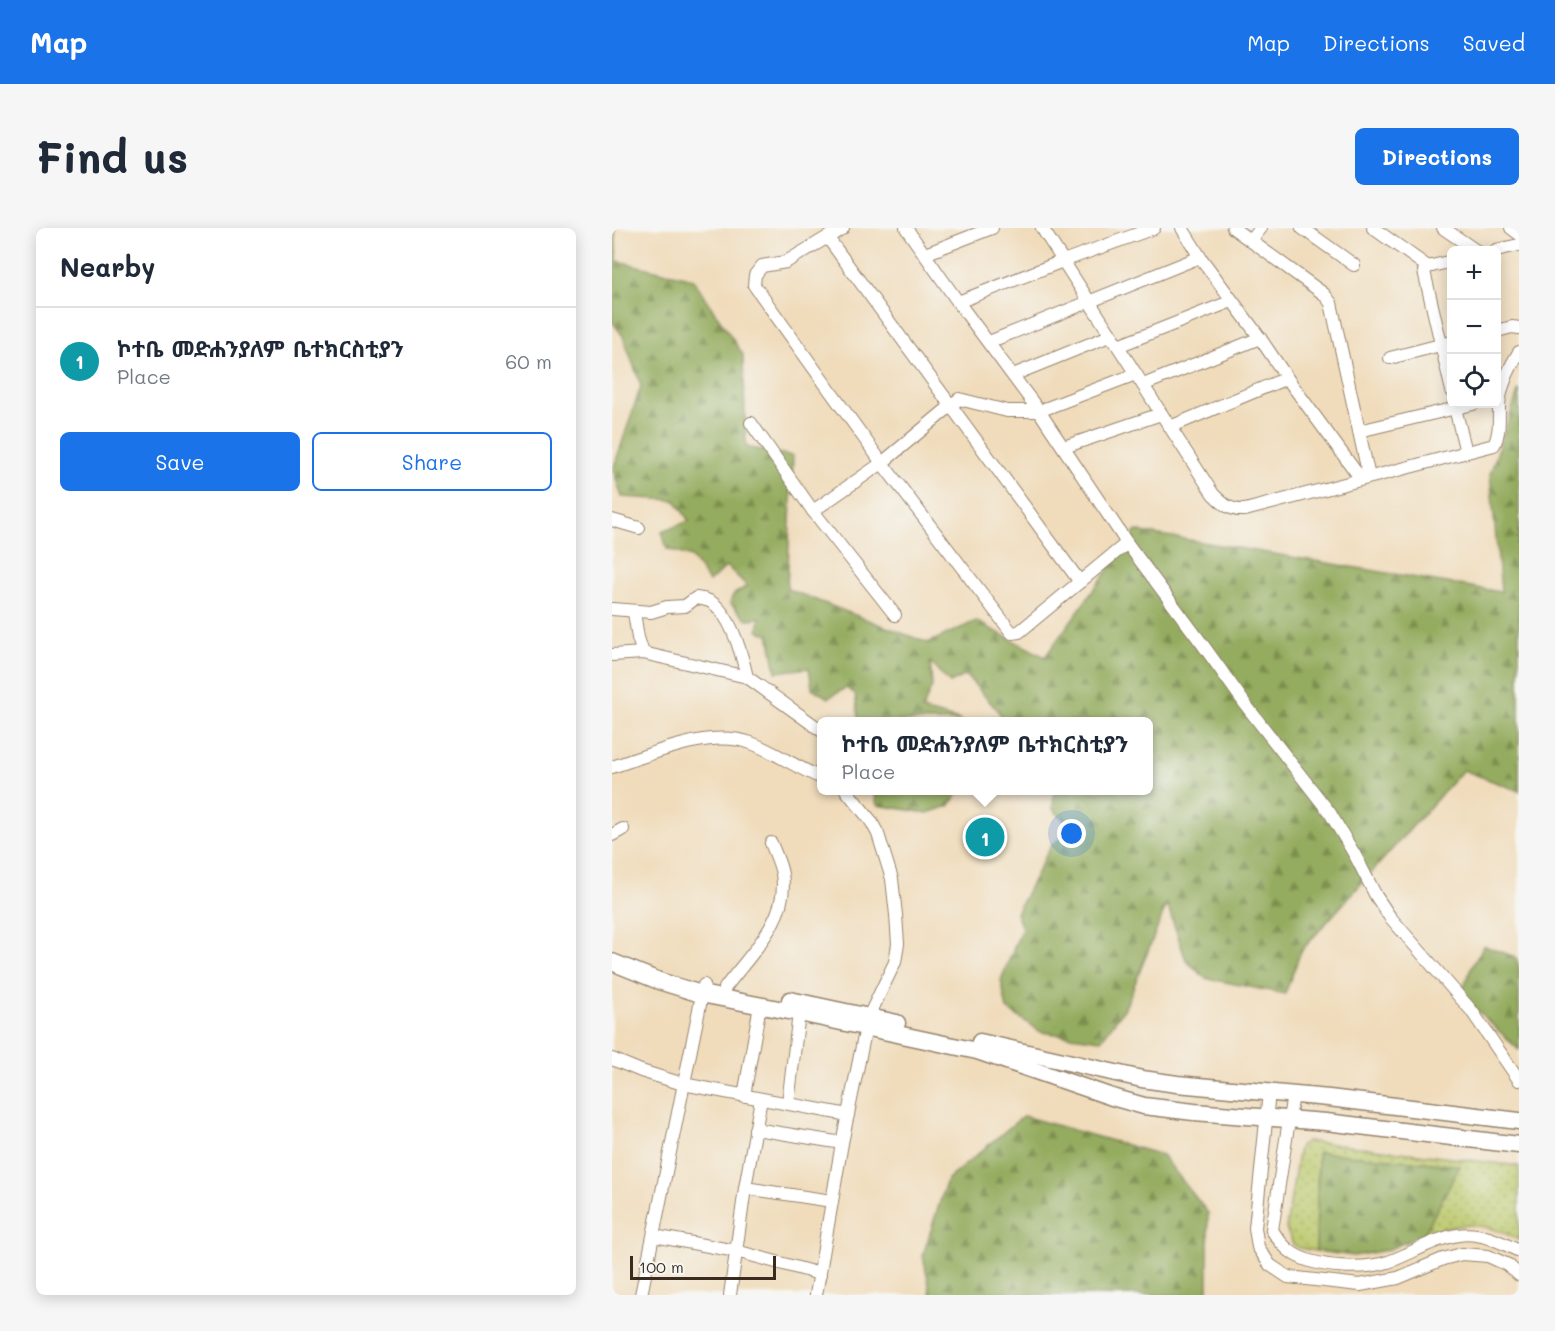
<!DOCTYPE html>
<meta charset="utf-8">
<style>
body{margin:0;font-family:Mali,"Noto Sans Ethiopic",sans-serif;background:#f6f6f7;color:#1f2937}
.controls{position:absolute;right:18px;top:18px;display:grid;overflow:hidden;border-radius:9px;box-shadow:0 3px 15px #0003}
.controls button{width:54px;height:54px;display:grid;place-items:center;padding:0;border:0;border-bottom:2px solid #e0e1e3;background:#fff;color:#1f2937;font:30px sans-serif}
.scale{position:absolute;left:18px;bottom:15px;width:146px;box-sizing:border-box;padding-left:6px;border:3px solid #3b2a1e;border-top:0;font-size:16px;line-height:21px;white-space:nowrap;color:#3b2a1e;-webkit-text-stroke:4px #f6f6f2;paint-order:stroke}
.you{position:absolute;left:460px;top:606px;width:21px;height:21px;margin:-15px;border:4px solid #fff;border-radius:50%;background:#1a73e8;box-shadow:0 0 0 9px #1a73e833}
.badge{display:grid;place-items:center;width:39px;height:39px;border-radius:50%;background:#1a73e8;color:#fff;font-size:20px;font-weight:700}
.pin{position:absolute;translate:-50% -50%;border:3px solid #fff;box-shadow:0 2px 6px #0006}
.popup{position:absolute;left:205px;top:489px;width:336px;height:78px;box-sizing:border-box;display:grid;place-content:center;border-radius:9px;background:#fff;filter:drop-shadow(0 2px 4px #0005);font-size:20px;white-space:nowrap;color:#747a83}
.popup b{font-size:22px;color:#1f2937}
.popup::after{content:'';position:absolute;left:50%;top:100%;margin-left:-12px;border:12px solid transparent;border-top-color:#fff}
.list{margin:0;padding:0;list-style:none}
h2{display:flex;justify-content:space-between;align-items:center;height:78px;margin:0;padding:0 24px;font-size:26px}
h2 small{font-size:20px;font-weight:400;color:#747a83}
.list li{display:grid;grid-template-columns:39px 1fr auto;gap:18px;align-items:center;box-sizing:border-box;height:108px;padding:0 24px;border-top:2px solid #e0e1e3}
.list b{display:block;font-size:22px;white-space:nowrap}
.list p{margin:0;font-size:20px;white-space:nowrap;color:#747a83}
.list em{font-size:20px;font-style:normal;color:#747a83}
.actions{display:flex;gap:12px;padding:18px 24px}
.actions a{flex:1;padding:14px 0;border:2px solid #1a73e8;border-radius:9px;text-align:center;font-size:21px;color:#1a73e8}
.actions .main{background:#1a73e8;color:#fff}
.icon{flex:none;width:33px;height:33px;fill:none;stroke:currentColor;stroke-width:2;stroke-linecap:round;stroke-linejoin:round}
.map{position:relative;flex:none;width:907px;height:1067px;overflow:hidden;border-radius:9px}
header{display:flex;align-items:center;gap:36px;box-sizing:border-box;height:84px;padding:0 30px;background:#1a73e8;color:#fff}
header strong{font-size:28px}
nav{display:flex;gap:33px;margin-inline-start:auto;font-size:21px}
.intro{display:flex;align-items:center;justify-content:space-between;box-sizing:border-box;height:144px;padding:0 36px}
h1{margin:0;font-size:42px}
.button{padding:15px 27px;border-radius:9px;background:#1a73e8;color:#fff;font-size:21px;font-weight:700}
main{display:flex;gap:36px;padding:0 36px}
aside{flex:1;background:#fff;border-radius:9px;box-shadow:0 3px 15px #0003}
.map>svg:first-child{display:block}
.grass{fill:url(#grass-dots);stroke:#7b7944;stroke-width:1.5}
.forest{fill:url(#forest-firs);stroke:#686b3e;stroke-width:1.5}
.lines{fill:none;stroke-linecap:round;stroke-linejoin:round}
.minor-casing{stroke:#96836c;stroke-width:14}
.secondary-casing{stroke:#96836c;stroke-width:19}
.path{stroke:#96836c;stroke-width:1.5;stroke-dasharray:1.5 4.5;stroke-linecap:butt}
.minor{stroke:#fff;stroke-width:12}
.secondary{stroke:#fff;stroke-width:16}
</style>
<header>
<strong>Map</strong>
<nav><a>Map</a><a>Directions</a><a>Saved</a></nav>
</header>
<div class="intro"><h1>Find us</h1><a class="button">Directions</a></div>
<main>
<aside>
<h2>Nearby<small></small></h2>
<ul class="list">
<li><span class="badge" style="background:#0f9aa8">1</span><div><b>ኮተቤ መድሐንያለም ቤተክርስቲያን</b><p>Place</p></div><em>60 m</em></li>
</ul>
<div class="actions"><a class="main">Save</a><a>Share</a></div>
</aside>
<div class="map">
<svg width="907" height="1067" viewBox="0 0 907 1067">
<defs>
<pattern id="grass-dots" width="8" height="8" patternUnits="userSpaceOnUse" patternTransform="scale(1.5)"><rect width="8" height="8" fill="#bbc86a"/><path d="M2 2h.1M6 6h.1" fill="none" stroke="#99a357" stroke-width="1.8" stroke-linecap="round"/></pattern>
<pattern id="forest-firs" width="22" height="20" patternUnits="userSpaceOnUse" patternTransform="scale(1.5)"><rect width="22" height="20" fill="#94ac5e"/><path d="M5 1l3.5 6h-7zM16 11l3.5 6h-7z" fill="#7a8c4d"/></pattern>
</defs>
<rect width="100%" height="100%" fill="#f6f6f2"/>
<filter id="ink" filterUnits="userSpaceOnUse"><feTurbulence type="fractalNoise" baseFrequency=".0167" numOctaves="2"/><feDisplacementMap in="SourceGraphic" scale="12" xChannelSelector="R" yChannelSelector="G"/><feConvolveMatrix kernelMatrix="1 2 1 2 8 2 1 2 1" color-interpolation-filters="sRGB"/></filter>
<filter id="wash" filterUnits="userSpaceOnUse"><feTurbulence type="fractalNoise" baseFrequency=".008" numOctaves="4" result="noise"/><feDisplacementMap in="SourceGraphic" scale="24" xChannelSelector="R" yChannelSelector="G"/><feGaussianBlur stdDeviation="1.35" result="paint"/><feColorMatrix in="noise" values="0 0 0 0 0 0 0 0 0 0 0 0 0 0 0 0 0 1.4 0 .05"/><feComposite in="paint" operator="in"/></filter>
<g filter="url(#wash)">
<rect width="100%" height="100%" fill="#f0dcbb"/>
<path class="grass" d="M695 913 907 938V1012C870 993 851 994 812 1006L847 938 706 925 704 1023 687 1020 681 1016 674 1001 686 925 688 918Z"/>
<g class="forest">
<polygon points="0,0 3,0 5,33 81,51 131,127 134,219 181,228 175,361 316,415 364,393 433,429 524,303 889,364 878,246 907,161 907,563 851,542 689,723 673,766 593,750 574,732 555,676 513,780 489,812 429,804 395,781 389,752 410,700 404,685 439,618 461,601 441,581 442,563 536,562 536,494 392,493 386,483 354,447 338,455 318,434 320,458 310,482 347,492 348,493 247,493 243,466 234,460 216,470 200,460 197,440 164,444 157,406 146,403 148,390 134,391 118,375 121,367 135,358 115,338 97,354 79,329 55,321 50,304 77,293 63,272 10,269 1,242 29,158 11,108 0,93"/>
<polygon points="268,562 348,562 348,563 337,578 315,585 265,577 263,568"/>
<polygon points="872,718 904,729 907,740 907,822 849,767 859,740"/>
<polygon points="411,888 550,927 596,985 596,1067 319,1067 311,1027 335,952"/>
<polygon points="706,924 848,938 812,1006 775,1022 742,1028 704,1023"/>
</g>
</g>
<g filter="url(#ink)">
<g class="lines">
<defs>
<g id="minor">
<polyline points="231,0 174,34 150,38 143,47 142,57 270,235 400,405 407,404 515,315"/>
<polyline points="294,0 346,74 427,183 515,315 591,417 636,480 718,585 744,629 764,668 778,689 859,782 907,852"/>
<path d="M430 0 601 266C611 276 618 283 633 282L882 217C890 202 885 185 888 169 891 153 899 137 907 124"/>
<polyline points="570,0 588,29 648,110 675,150 749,251"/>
<polyline points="621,0 712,66 719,75 757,249"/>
<polyline points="690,0 742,37"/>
<polyline points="761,0 816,39"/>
<polyline points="831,0 863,22"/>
<polyline points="899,0 907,6"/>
<polyline points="216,10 468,354"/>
<polyline points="639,13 649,0"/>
<polyline points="884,22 907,17"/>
<polyline points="313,26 380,0"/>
<polyline points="840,33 816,39 812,43 840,163"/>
<polyline points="346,74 451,33 542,0"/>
<polyline points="885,103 900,99 907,100"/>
<polyline points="377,114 588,29"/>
<polyline points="506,118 620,73"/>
<polyline points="778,130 840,114"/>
<polyline points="401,147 500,107"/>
<polyline points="531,157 648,110"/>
<polyline points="842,176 854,224"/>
<polyline points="139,195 201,283 283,387"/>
<polyline points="558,199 675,150"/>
<polyline points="747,203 861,176"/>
<polyline points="452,219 549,186"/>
<polyline points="201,283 270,235 347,171 395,183 427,183 524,146"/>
<polyline points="0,292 27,300"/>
<path d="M0 381 39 384 55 379 73 378 84 370C90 371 97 371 102 376 120 390 130 427 135 449"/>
<polyline points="22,384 26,410 31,425"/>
<polyline points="0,427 31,425 135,449 210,503"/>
<path d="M0 539C41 526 97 500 139 515 163 524 185 540 210 550"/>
<polyline points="0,607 11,601"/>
<path d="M113 760C137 727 178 691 170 646 168 635 163 625 159 615"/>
<polyline points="0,831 29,843 71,856 236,887"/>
<polyline points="657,864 643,1000 646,1019 658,1037 676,1049 748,1057 786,1050 831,1031 850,1026 876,1028 896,1037 907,1047"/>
<path d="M681 866 660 1002C666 1011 672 1020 682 1026 705 1040 751 1042 776 1034 799 1026 821 1011 846 1007 867 1003 889 1014 907 1023"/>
<polyline points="132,868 148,777"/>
<polyline points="176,875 187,785"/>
<polyline points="143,901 230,915"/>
<polyline points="133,960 220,973"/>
<polyline points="42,1008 124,1023 208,1046"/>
<polyline points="29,1067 92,757"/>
<polyline points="118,1067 133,960 149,871"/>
<polyline points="204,1067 230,915 254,799 257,788 283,734 286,716 284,687 280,651 266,606 259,593 234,562"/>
</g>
<g id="secondary">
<polyline points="0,734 47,753 89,766 187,785 365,823 500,869 532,878 582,884 714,894 907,917"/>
<polyline points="178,772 285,795"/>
<polyline points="368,814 530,851 565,856 717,870 907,893"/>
</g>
</defs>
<use href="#minor" class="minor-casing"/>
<use href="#secondary" class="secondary-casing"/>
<polyline class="path" points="907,293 905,302 907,342"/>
<use href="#minor" class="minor"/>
<use href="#secondary" class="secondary"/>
</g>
</g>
</svg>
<div class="controls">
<button>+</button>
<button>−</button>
<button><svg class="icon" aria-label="locate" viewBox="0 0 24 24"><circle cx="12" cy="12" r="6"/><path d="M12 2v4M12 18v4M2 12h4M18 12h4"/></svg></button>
</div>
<div class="scale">100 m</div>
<div class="you"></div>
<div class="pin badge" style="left:373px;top:609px;background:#0f9aa8">1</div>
<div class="popup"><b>ኮተቤ መድሐንያለም ቤተክርስቲያን</b>Place</div>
</div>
</main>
